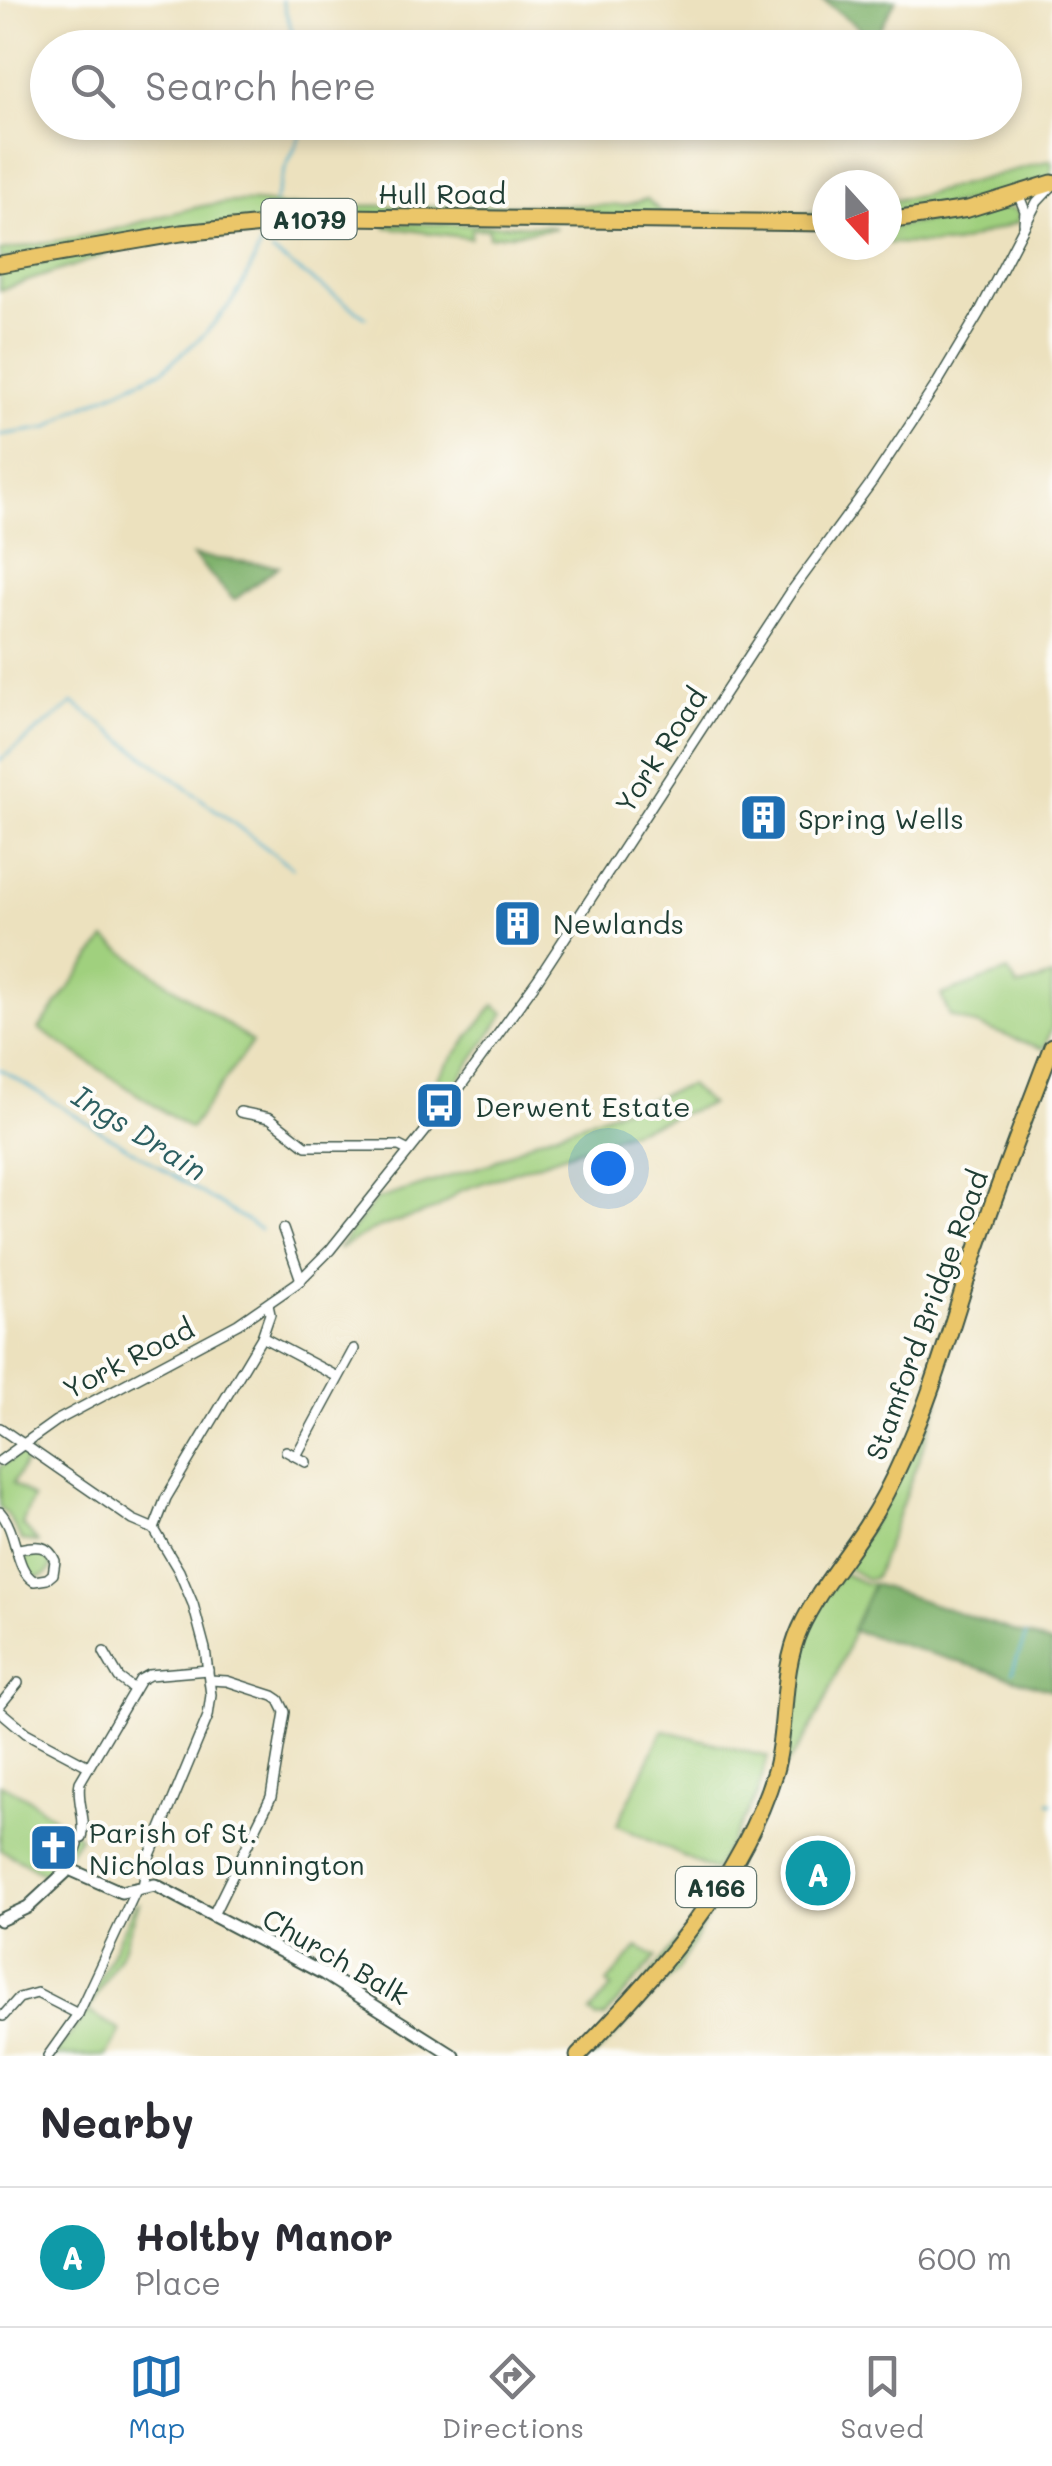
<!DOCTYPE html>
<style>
body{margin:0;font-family:Mali,sans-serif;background:#f7f7f7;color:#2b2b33}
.compass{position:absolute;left:812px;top:170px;width:90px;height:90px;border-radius:50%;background:#fff;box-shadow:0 5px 15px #0003;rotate:159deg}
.you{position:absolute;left:608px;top:1168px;width:35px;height:35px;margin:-25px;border:8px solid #fff;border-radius:50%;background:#1a73e8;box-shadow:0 0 0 15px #1a73e833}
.badge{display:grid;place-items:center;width:65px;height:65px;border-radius:50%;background:#1f6fb2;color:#fff;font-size:32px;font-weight:700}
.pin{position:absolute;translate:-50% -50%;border:5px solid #fff;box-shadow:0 2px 10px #0006}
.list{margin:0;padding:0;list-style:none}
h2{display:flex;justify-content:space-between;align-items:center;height:130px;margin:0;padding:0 40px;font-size:42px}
h2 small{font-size:32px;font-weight:400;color:#7c7c81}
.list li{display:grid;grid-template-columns:65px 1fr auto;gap:30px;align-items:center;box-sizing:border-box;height:140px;padding:0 40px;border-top:2px solid #e1e1e2}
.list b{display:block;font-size:38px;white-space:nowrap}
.list p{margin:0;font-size:32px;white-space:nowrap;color:#7c7c81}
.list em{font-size:32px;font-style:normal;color:#7c7c81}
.icon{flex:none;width:55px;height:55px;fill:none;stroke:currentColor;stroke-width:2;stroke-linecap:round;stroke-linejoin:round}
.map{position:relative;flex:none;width:1052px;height:2056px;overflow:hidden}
.search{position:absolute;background:#fff;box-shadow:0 5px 15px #0003;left:30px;right:30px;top:30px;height:110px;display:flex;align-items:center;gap:25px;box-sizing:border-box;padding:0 35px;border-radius:55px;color:#7c7c81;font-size:38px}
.sheet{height:270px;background:#fff}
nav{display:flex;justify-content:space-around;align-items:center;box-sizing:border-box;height:140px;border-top:2px solid #e1e1e2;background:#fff;font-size:28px;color:#7c7c81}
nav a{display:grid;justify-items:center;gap:5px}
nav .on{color:#1f6fb2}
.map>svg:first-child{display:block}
.green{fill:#a0d07e;stroke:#608659;stroke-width:2.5}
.forest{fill:#80b26d;stroke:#507850;stroke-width:2.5}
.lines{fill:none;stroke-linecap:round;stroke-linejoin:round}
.stream{stroke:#4caecb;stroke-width:2.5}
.minor-casing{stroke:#3e5649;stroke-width:12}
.tertiary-casing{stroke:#3e5649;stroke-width:15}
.trunk-casing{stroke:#3e5649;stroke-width:19}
.minor{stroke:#fff;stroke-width:9}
.tertiary{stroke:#fff;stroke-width:11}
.trunk{stroke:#ebc669;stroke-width:15}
.labels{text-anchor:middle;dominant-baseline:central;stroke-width:8;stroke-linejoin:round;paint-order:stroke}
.shield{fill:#fdfcf7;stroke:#62766e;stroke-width:2.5}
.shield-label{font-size:25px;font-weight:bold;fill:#1f3d34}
.street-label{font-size:28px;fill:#1f3d34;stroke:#fdfcf7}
.poi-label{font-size:28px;fill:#1f3d34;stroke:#fdfcf7;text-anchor:start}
.water-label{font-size:30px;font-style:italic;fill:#2c5f61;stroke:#fdfcf7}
</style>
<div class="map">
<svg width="1052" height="2056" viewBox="0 0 1052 2056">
<rect width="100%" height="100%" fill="#fdfcf7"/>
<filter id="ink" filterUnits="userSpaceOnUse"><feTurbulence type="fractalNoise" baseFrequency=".01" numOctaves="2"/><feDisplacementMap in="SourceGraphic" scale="20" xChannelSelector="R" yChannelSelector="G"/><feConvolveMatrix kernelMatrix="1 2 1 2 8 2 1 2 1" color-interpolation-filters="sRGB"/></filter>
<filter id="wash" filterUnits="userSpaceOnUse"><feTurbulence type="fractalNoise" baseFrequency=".0048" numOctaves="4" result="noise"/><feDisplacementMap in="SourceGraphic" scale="40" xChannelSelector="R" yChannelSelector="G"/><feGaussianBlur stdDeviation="2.25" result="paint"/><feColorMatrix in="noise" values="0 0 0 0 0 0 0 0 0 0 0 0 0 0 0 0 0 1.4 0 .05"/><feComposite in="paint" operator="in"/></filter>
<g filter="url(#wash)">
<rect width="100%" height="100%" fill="#ece1be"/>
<g class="green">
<polygon points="1052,160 1052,177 990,198 887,216 887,201 919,196"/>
<path d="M647 199 662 213 806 214 827 211V219L435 214 157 230 0 260V251C45 242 93 237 138 223 186 209 232 194 283 206L626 205Z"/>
<polygon points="1004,208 1014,209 1019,214 1018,222 955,244 887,243 887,228"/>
<polygon points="385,223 548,226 556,228 489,237 489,229 472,229 471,238 385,227"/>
<polygon points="116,248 94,259 0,290 0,270"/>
<polygon points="105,939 252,1042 190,1129 39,1029"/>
<polygon points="1008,971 1018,987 1052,976 1052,1027 1044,1049 950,1016 941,995"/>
<polygon points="494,1005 505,1013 452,1089 437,1078"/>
<polygon points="689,1085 710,1104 459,1191 437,1209 377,1228 338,1249 375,1200 489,1164 535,1140"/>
<polygon points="940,1400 877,1573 874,1578 867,1579 845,1567 902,1474"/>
<polygon points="24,1451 31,1453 13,1483 33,1498 22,1524 38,1542 22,1540 7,1514 0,1508 0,1467"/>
<circle cx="38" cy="1564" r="13"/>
<path d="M842 1573 864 1583 873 1584C844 1648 826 1721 779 1773L801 1642 818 1605Z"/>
<polygon points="663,1730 768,1757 757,1796 714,1871 617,1825"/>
<polygon points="0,1784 25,1796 80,1837 52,1878 0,1849"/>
<polygon points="738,1864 677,1971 595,2056 586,2056"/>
<polygon points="139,1903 125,1945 88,2011 121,2031 106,2056 53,2056 88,2011 85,2009 135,1904"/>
<polygon points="638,1947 656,1957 605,2017 597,2018 590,2013 612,1987 607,1983"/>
</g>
<g class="forest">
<polygon points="823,0 896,0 874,39"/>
<polygon points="193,556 279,566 234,600"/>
<polygon points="873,1584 1052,1644 1052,1690 852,1630"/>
</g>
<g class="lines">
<g class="stream">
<polyline points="282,0 291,29 303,48"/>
<polyline points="274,204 285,169 307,122"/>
<polyline points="272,252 366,317"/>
<polyline points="0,435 48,428 73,411 163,370 205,334 231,303 246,279 265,235"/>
<polyline points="0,760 73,703 293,868"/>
<polyline points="0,1069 260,1229"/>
<polyline points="1012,1672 1026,1635"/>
<polyline points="1049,1802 1052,1803"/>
</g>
</g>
</g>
<g filter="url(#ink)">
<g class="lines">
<defs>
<g id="minor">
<polyline points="1019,196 1025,211 1024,223"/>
<polyline points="240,1112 270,1118 306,1146 399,1146 409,1151"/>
<polyline points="283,1229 301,1280"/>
<polyline points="262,1337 338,1377"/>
<polyline points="0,1428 133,1520 154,1529 179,1571 193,1604 205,1649 211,1695 208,1716 148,1860 143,1886"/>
<polyline points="286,1451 306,1462"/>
<polyline points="296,1456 354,1349"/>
<polyline points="0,1461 56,1421 238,1324 297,1283 330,1250 455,1094 538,979 791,592 871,483 936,385 979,313 1037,202 1052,186"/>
<path d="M0 1512C18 1532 14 1569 34 1581L47 1579 53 1574 55 1561C48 1543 34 1546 19 1549"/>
<polyline points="154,1529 166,1498 262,1337 270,1314 268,1305"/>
<polyline points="104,1652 119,1678 134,1689"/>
<polyline points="210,1680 227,1681 273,1696 279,1700 285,1712 271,1797 213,1915"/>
<polyline points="0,1705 18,1683"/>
<polyline points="0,1711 26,1733 88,1766"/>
<path d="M82 1838C87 1818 76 1802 80 1782L140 1680 149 1675 208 1670"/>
<polyline points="69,1869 78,1845"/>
<polyline points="3,2016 19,1998 37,1993 78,2014"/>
<polyline points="48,2056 78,2014 136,1890"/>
</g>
<polyline id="tertiary" points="0,1920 28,1907 69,1869 121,1892 155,1885 324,1974 454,2056"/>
<g id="trunk">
<polyline points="887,221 968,209 1052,183"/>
<polyline points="0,264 181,233 345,217 827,223"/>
<path d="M578 2056C656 1976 742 1880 775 1771 788 1725 780 1673 800 1629 817 1592 844 1561 866 1527 881 1504 894 1478 905 1453 934 1391 951 1325 973 1260 997 1188 1025 1117 1052 1046"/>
</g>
</defs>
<use href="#minor" class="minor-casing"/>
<use href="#tertiary" class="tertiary-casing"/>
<use href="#trunk" class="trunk-casing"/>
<use href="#minor" class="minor"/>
<use href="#tertiary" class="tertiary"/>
<use href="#trunk" class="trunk"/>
</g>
</g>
<defs>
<symbol id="building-square" viewBox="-11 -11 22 22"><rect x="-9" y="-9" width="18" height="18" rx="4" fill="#1f6fb2" stroke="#fdfcf7"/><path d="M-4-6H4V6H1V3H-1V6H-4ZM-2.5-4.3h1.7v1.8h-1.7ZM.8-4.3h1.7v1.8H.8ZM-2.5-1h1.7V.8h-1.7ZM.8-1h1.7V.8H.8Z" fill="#fff"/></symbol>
<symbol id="bus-square" viewBox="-11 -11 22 22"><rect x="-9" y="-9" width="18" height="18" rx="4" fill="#1f6fb2" stroke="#fdfcf7"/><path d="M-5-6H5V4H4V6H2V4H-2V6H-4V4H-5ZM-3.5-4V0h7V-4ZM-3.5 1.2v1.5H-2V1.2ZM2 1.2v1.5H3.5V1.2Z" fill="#fff"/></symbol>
<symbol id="church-square" viewBox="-11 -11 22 22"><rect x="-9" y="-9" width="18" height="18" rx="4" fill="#1f6fb2" stroke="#fdfcf7"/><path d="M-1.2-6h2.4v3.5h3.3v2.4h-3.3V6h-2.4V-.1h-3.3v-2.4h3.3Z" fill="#fff"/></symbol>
</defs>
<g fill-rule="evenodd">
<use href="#building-square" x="736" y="790" width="55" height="55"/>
<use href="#building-square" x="490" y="896" width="55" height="55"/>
<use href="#bus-square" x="412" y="1078" width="55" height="55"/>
<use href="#church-square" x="26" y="1820" width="55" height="55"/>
</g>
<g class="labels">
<g class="shield">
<rect x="261.5" y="199" width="95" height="40" rx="8"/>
<rect x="676" y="1867" width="80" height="40" rx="8"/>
</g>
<g class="shield-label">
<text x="309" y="219">A1079</text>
<text x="716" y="1887">A166</text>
</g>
<g class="street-label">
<text x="442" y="193">Hull Road</text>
<text transform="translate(660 750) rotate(-57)">York Road</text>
<text transform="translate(926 1315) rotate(-70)">Stamford Bridge Road</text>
<text transform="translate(128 1358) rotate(-27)">York Road</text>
<text transform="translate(336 1956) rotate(30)">Church Balk</text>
</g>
<g class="poi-label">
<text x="798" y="818">Spring Wells</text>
<text x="553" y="923">Newlands</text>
<text x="475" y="1106">Derwent Estate</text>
<text x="89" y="1832">Parish of St.<tspan x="89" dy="32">Nicholas Dunnington</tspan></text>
</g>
<g class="water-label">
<text transform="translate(140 1132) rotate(32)">Ings Drain</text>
</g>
</g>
</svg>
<svg class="compass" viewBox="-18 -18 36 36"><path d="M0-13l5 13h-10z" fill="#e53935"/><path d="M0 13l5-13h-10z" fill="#7c7c81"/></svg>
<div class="you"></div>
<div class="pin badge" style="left:818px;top:1873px;background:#0f9aa8">A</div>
<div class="search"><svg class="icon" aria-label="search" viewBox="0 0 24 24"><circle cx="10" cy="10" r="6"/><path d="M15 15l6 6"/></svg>Search here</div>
</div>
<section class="sheet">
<h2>Nearby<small></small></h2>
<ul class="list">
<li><span class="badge" style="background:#0f9aa8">A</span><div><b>Holtby Manor</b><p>Place</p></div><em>600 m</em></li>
</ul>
</section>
<nav>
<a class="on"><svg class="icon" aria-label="map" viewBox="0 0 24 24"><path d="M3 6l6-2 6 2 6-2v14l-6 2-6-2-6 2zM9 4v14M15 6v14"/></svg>Map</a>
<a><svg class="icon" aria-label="directions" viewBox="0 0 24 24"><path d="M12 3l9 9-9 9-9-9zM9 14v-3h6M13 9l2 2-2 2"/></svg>Directions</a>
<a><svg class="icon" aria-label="saved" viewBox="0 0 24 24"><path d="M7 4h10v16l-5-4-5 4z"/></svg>Saved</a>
</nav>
